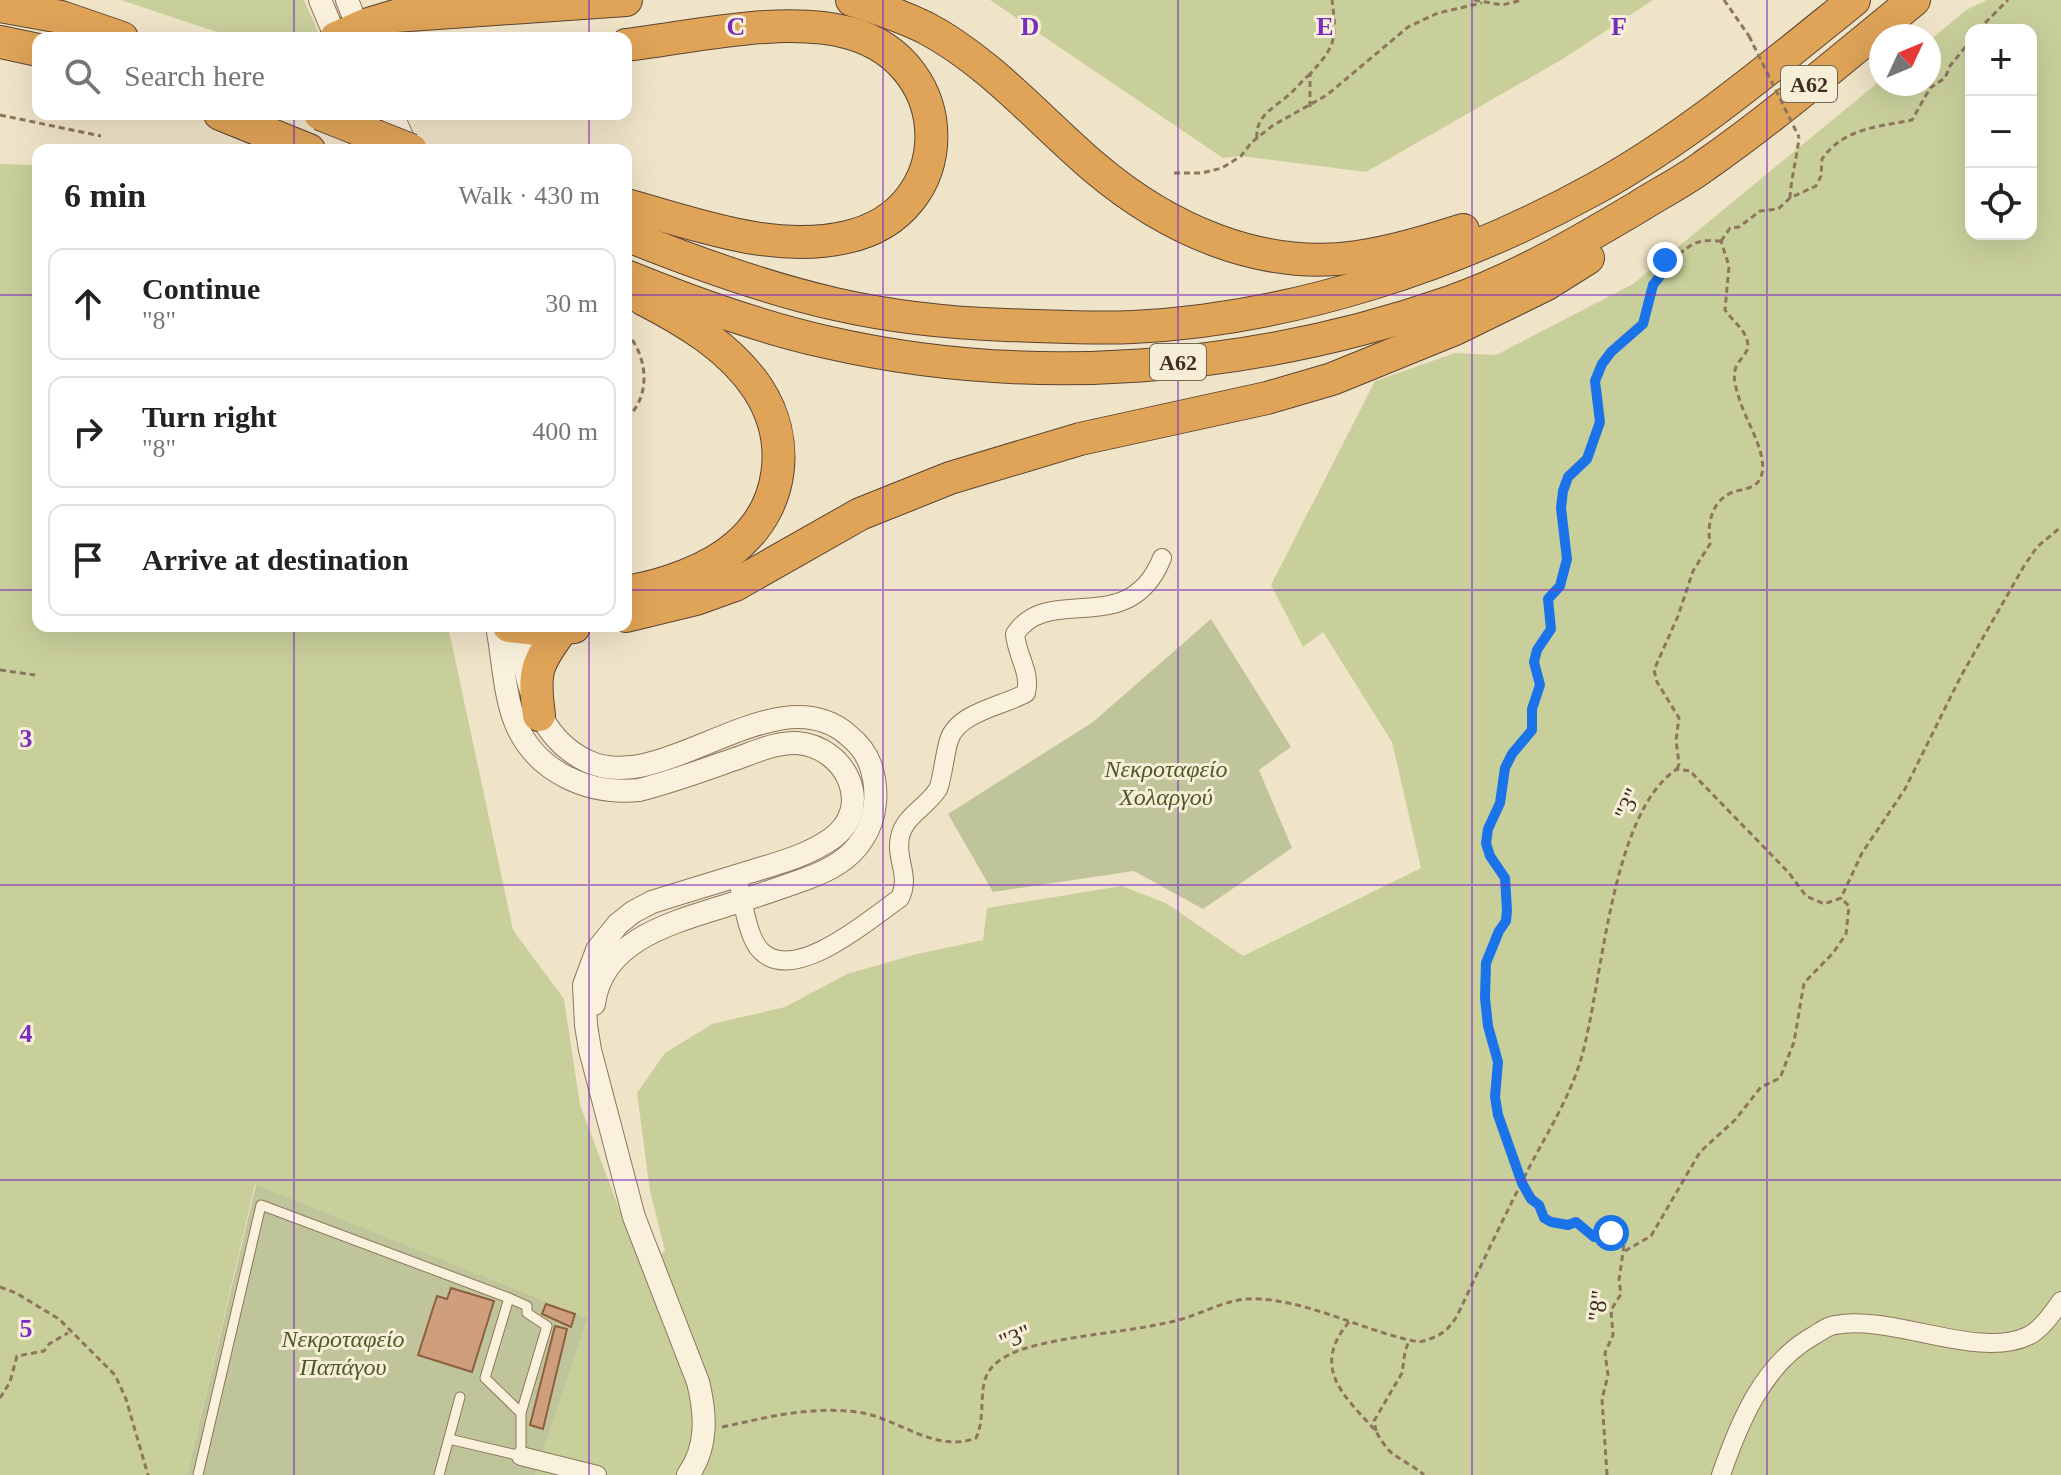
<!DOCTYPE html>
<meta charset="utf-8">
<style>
body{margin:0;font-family:"Times New Roman",serif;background:#f6f6f6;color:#222}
.controls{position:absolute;right:24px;top:24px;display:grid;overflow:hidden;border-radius:16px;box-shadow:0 8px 32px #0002}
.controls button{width:72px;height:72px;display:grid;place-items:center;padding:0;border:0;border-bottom:2px solid #e0e0e0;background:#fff;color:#222;font:40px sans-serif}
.compass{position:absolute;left:1869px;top:24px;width:72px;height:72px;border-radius:50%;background:#fff;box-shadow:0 8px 32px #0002;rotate:46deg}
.stop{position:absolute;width:24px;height:24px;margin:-18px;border:6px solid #1a73e8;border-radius:50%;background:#fff}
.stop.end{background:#1a73e8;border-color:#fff;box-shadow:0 2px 8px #0008}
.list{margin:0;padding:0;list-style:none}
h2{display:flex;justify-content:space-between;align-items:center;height:104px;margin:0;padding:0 32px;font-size:34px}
h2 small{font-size:26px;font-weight:400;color:#767676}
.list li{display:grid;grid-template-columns:52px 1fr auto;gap:24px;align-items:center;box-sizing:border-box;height:112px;margin:0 16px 16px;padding:0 16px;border:2px solid #e0e0e0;border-radius:16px}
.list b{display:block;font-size:30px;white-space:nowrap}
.list p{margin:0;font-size:26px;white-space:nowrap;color:#767676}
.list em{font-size:26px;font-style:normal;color:#767676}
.icon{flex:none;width:44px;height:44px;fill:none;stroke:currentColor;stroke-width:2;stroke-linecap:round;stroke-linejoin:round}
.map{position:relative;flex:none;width:2061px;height:1475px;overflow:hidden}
.search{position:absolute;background:#fff;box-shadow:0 8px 32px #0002;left:32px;top:32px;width:600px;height:88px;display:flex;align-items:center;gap:20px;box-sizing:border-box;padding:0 28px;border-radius:16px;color:#767676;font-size:30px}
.panel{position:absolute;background:#fff;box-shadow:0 8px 32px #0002;left:32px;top:144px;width:600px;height:488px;border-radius:16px}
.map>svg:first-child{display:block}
.green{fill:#c9cf9b;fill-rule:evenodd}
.cemetery{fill:#bfc49a}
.building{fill:#cf9f7d;stroke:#8d5f41;stroke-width:2}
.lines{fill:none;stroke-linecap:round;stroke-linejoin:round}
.service-casing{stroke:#8d765c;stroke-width:11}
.minor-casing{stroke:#8d765c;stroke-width:20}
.tertiary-casing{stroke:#8d765c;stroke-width:24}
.motorway-casing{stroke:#5b4430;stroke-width:34}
.path{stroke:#8d765c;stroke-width:3;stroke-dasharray:6 4;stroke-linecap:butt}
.service{stroke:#faf1dc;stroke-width:9}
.minor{stroke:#faf1dc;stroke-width:18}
.tertiary{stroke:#faf1dc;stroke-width:22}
.motorway{stroke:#e0a458;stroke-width:32}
.motorway-bridge-casing{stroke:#5b4430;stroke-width:34;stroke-linecap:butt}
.path-bridge{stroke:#8d765c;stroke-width:3;stroke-dasharray:6 4;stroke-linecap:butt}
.motorway-bridge{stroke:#e0a458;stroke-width:32}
.route{stroke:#1a73e8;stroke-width:10}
.grid{fill:none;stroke:#7b2cbf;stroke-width:2;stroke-opacity:0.55}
.labels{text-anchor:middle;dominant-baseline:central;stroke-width:6;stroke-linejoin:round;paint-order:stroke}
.shield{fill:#f7eed8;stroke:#756857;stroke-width:2}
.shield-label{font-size:22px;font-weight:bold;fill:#3d2e20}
.park-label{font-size:24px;font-style:italic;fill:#4d5a26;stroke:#f7eed8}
.street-label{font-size:24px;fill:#3d2e20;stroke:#f7eed8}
.grid-label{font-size:26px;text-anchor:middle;font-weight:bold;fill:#7b2cbf;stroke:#f7eed8;stroke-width:6;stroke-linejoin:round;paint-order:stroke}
</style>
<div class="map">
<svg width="2061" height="1475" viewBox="0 0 2061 1475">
<rect width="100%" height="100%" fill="#f0e4c8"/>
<g class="green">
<polygon points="121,0 304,0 321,38 235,38"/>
<polygon points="990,0 1653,0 1561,60 1366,172 1241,156 1223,158"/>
<path d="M1987 0H2061V1475H535L588 1318 255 1185 187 1475H0V164L38 165V626H448L513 930 564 999 580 1105 642 1269 665 1251 650 1191 637 1093 665 1053 712 1024 785 1007 847 974 917 954 983 940 987 908 1122 886 1166 903 1243 956 1421 868 1392 742 1323 632 1303 647 1271 585 1375 381 1455 353 1496 355 1633 284 1881 80V84H1929V41L1966 10ZM1971 30H2031V234H1971Z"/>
</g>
<g class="cemetery">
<polygon points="1211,619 1291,747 1259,770 1292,848 1203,909 1134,871 993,892 948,814 1093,722"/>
<polygon points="256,1185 588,1318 535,1475 187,1475"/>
</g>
<g class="building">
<polygon points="451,1288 494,1301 472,1372 418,1355 437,1296 447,1299"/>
<polygon points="546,1304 575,1314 571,1327 542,1314"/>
<polygon points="555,1326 567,1329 543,1429 530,1425"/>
</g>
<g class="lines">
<defs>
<g id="service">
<polyline points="509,1298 485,1378 521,1413"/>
<polyline points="198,1475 261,1205 509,1298 527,1306 527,1313 547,1326 521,1413 521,1456 449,1439"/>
<polyline points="439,1475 460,1397"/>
</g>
<g id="minor">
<path d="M737 876C742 895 747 938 761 951 795 985 871 918 900 898 911 875 895 860 900 837 904 816 928 806 938 789 942 781 945 752 949 740 958 712 1003 706 1026 693 1031 671 1017 657 1015 634 1049 582 1129 641 1162 558"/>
<polyline points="521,1456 597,1475"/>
<path d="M1721 1475C1739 1423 1763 1364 1813 1336 1820 1332 1827 1326 1835 1325 1892 1314 1978 1360 2028 1336 2041 1330 2053 1313 2061 1301"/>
</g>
<g id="tertiary">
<polyline points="320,0 336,38"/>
<polyline points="347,0 362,38"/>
<polyline points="392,114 408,150"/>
<path d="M497 626C503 657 504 695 516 724 537 773 589 795 639 790 671 782 701 771 732 760 753 753 775 742 797 743 847 747 875 808 831 839 805 857 775 864 746 873 714 883 683 892 652 902L633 912 618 924 597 950 584 985 586 1025 590 1050 634 1217 698 1382C706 1414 708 1447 688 1475"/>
<path d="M518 626C526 678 533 735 587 761 663 798 775 672 848 735 858 743 866 753 870 764 879 789 877 818 862 840 849 860 829 870 808 878 783 887 757 896 731 904 678 921 602 938 594 1004"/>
</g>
<g id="motorway">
<path d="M852 0C877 8 902 16 926 28 990 62 1040 121 1094 167 1167 229 1260 271 1357 257 1393 252 1428 241 1463 230"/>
<polyline points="0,6 61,17 122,38"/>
<polyline points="336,38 365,25 395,16 626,0"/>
<polyline points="0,42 38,50"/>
<path d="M626 45C694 37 784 15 850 33 959 64 959 212 847 237 773 254 696 224 626 205"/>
<polyline points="220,114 309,150"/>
<path d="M626 235C693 262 764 288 835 304 892 317 948 323 1006 325 1049 326 1091 329 1133 327 1292 319 1457 265 1596 188 1688 137 1772 66 1854 0"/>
<path d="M626 276C690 302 759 327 826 342 1031 389 1252 371 1450 302 1516 279 1579 242 1638 207 1660 193 1684 181 1704 166 1777 115 1845 56 1914 0"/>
<path d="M626 592C663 586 710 570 738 545 784 505 791 440 758 389 731 348 686 321 643 299"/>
<polyline points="626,616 696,599 735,585 860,514 950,478 1080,439 1267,398 1332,379 1455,329 1545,285 1588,258"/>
<polyline points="509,626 546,630 574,627"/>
<path d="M539 715C533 671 536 664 562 629"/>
</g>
</defs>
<use href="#service" class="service-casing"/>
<use href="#minor" class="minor-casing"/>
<use href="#tertiary" class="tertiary-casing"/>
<use href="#motorway" class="motorway-casing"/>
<g class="path">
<polyline points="1474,0 1502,5 1522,0"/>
<polyline points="1724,0 1749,36"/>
<polyline points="1978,30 2008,0"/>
<path d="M1310 107V74C1336 46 1337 38 1332 0"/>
<polyline points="0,115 101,136"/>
<path d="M1257 138C1255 115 1276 107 1291 93 1297 87 1303 80 1310 74"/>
<polyline points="1174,173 1202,173 1222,168 1241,156 1252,142 1272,126 1327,95 1408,27 1438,13 1482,3"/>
<path d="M1790 198C1791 178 1797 158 1799 137"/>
<path d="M1721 241 1730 228 1739 227 1760 211 1778 209 1790 198 1816 186 1821 176 1822 159C1844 128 1877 127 1912 120L1930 88 1945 78 1950 66 1971 40"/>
<path d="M626 332C648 356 652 396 626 419"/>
<polyline points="0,670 35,675"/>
<path d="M1677 769 1679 764 1676 740 1679 718 1657 682 1654 670 1678 616 1693 571 1710 544C1707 524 1711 501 1733 492 1742 489 1755 489 1760 479 1771 458 1745 420 1739 398 1736 388 1732 377 1736 367 1740 357 1751 353 1747 340 1744 329 1732 320 1725 310L1729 266 1721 241"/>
<polyline points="1625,1251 1651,1236 1700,1152 1735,1120 1761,1087 1780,1078 1794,1042 1804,983 1833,953 1846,934 1849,906 1841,898"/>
<polyline points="0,1287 16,1293 59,1319 115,1375 126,1399 148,1475"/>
<path d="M1349 1322C1311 1367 1343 1395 1374 1429 1380 1437 1385 1448 1393 1454 1404 1462 1414 1466 1424 1475"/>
<polyline points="0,1398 10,1382 17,1356 44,1351 49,1344 68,1333"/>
<path d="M722 1427C769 1417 809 1406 857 1412 897 1417 935 1454 976 1438 986 1418 978 1389 988 1373 994 1361 1011 1353 1023 1349 1073 1334 1127 1333 1179 1320 1207 1312 1231 1296 1261 1299 1315 1303 1366 1332 1419 1342 1440 1337 1449 1331 1459 1312 1482 1263 1506 1213 1531 1164 1549 1130 1570 1096 1581 1059 1603 984 1610 813 1677 769L1690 771 1789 873 1806 896 1824 904 1841 898 1862 853 1905 789 1961 676 2024 566 2037 547 2061 527"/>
<polyline points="1376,1431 1374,1421 1402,1373 1405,1352 1409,1340"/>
<path d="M1607 1475 1602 1399 1608 1375 1605 1353 1613 1335 1611 1310 1621 1294 1619 1280 1625 1238 1624 1232 1618 1229C1595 1240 1596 1236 1576 1222L1568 1225 1544 1218C1538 1205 1527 1196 1522 1183 1518 1171 1514 1160 1511 1148 1509 1137 1501 1126 1498 1114 1494 1096 1502 1078 1498 1060 1491 1032 1484 1005 1485 976 1486 949 1507 930 1507 908 1508 896 1508 883 1502 872 1497 863 1489 857 1487 846 1484 831 1495 820 1499 806 1503 793 1501 777 1507 764 1513 751 1524 742 1532 730V709L1540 685 1534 662 1537 650 1551 629 1548 599 1560 586 1567 559 1561 508 1563 491 1568 477 1587 459 1600 422 1595 381 1611 352 1643 324 1653 285 1660 276 1665 260C1693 251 1685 238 1721 241"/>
</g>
<use href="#service" class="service"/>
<use href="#minor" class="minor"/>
<use href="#tertiary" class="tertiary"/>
<use href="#motorway" class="motorway"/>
<defs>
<polyline id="motorway-bridge" points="320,114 411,150"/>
</defs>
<use href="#motorway-bridge" class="motorway-bridge-casing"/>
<polyline class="path-bridge" points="1749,36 1799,137"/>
<use href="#motorway-bridge" class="motorway-bridge"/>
</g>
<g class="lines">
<polyline class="route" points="1611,1233 1594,1237 1576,1222 1568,1225 1551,1222 1544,1218 1539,1205 1531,1199 1522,1183 1498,1115 1495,1097 1498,1062 1488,1026 1485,998 1486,963 1499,931 1506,921 1507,910 1505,878 1490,856 1486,843 1488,829 1500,803 1505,768 1512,754 1532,730 1532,709 1540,685 1534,662 1537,650 1551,629 1548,599 1560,586 1567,559 1561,508 1563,491 1568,477 1587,459 1600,422 1595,381 1602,364 1611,352 1643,324 1653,285 1660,276 1665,260"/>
</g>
<path class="grid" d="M294 0V38M589 0V38M883 0V1475M1178 0V1475M1472 0V1475M1767 0V1475M294 114V150M589 114V150M0 295H38M626 295H2061M0 590H38M626 590H2061M294 626V1475M589 626V1475M0 885H2061M0 1180H2061"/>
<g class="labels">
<g class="shield">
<rect x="1781" y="66" width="56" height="36" rx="6"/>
<rect x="1150" y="344" width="56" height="36" rx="6"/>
</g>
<g class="shield-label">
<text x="1809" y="84">Α62</text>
<text x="1178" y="362">Α62</text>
</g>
<g class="park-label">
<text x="1166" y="769">Νεκροταφείο<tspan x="1166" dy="28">Χολαργού</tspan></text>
<text x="343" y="1339">Νεκροταφείο<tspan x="343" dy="28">Παπάγου</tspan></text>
</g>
<g class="street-label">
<text transform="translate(1628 804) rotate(-65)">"3"</text>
<text transform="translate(1598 1306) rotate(-83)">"8"</text>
<text transform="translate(1015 1337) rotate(-22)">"3"</text>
</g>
</g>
<g class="grid-label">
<text x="736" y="35">C</text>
<text x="1030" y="35">D</text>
<text x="1325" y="35">E</text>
<text x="1619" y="35">F</text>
<text x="26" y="747">3</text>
<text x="26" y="1042">4</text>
<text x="26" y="1337">5</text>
</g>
</svg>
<div class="controls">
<button>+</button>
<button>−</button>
<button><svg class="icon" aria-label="locate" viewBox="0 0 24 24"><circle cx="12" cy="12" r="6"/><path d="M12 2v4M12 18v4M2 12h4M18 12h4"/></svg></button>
</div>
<svg class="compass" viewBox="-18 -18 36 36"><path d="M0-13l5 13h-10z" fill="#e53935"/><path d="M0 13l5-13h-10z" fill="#767676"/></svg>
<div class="stop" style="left:1611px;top:1233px"></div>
<div class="stop end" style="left:1665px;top:260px"></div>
<div class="search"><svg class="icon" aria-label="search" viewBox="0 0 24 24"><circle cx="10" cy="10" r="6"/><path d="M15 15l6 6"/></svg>Search here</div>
<section class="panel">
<h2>6 min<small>Walk · 430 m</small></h2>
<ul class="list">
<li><svg class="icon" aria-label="ahead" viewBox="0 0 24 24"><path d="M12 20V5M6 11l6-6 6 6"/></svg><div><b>Continue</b><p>&quot;8&quot;</p></div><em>30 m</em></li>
<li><svg class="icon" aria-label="right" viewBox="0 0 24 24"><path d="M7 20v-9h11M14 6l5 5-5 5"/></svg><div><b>Turn right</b><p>&quot;8&quot;</p></div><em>400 m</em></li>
<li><svg class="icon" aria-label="arrive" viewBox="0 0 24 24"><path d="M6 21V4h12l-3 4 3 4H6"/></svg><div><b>Arrive at destination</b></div></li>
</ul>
</section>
</div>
